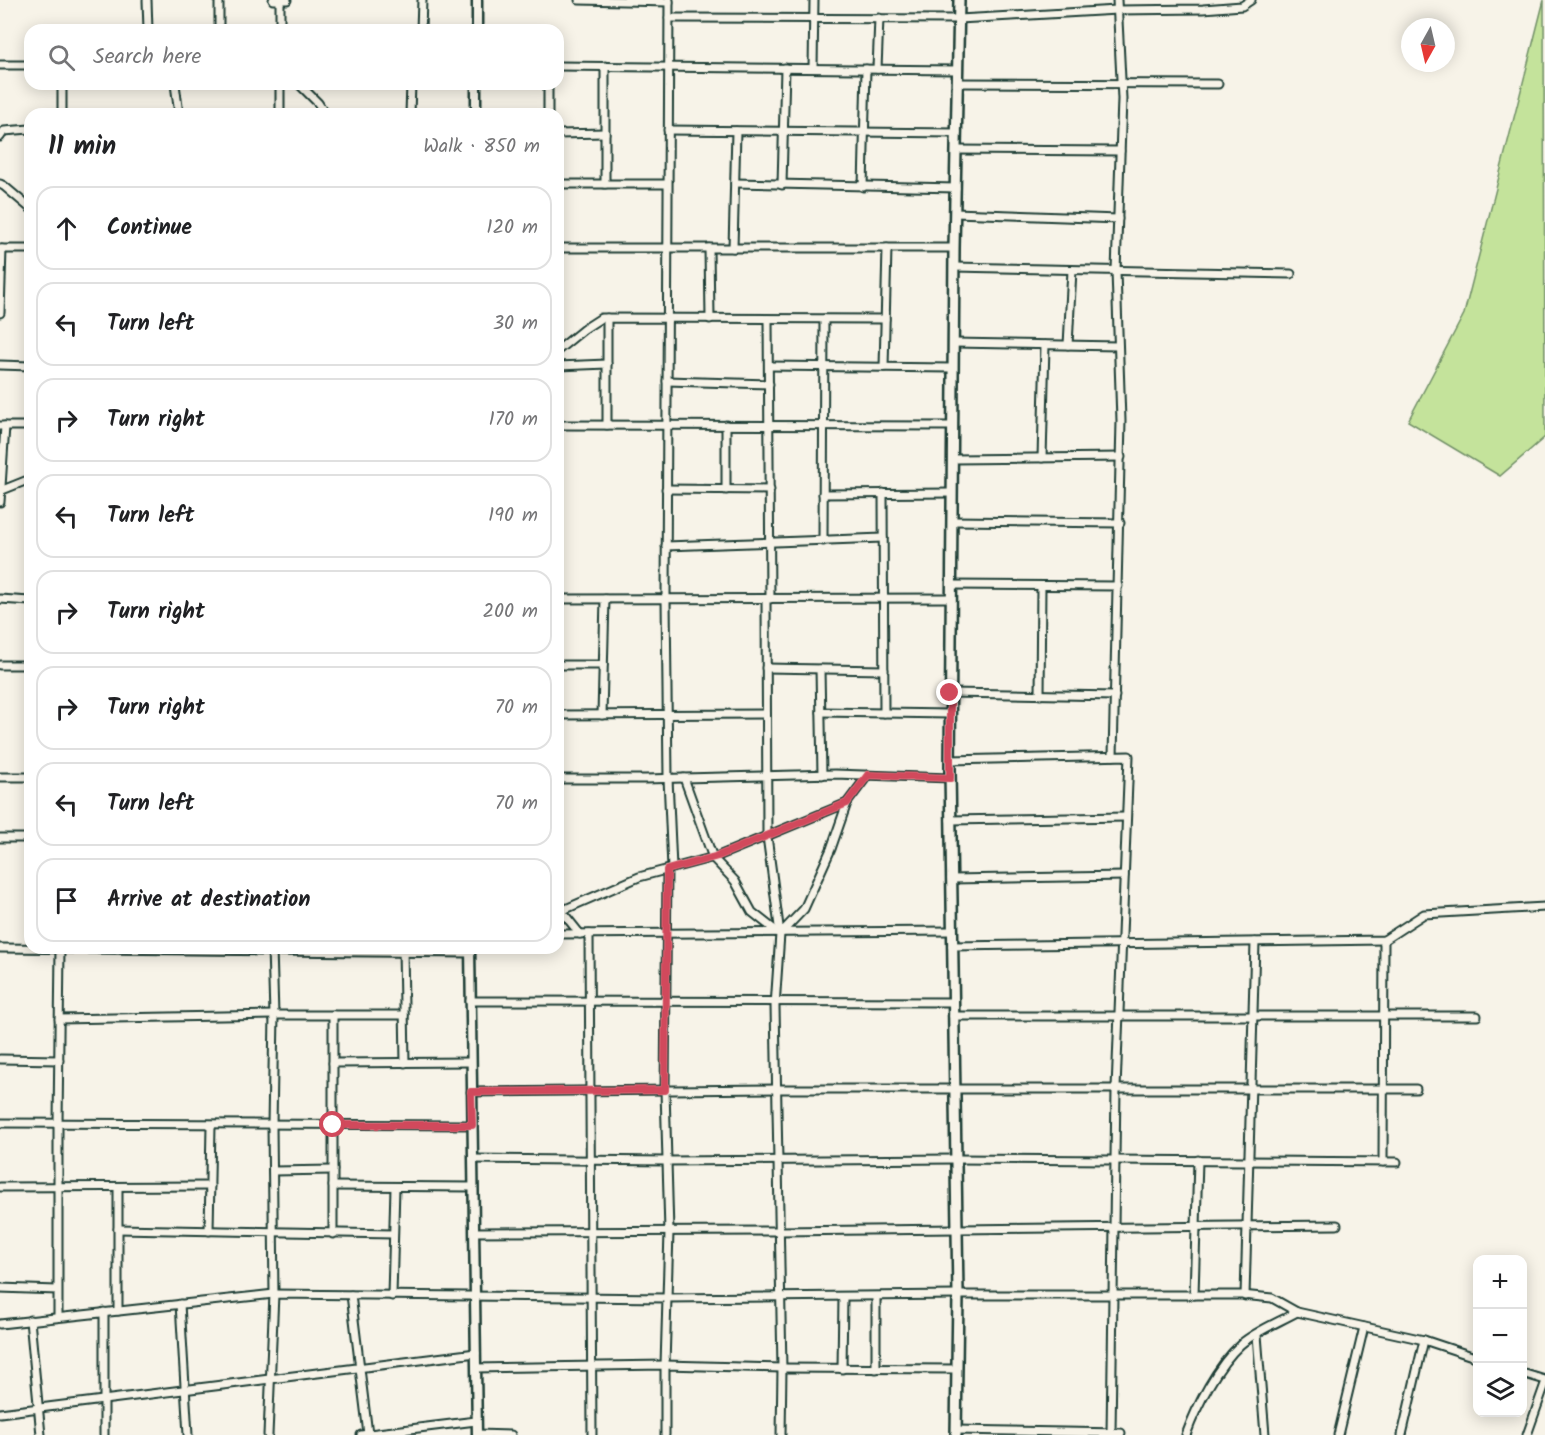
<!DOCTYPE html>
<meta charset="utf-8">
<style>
body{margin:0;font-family:Kalam,sans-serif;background:#f2f2f2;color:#202124}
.controls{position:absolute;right:18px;bottom:18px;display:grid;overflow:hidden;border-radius:12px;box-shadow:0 3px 15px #0003}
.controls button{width:54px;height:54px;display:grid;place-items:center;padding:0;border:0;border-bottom:2px solid #e0e0e0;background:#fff;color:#202124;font:30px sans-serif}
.compass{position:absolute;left:1401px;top:18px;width:54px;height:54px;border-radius:50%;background:#fff;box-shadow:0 3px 15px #0003;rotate:188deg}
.stop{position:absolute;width:18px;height:18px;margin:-14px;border:4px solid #d1495b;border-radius:50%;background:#fff}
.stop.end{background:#d1495b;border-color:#fff;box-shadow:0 2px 6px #0008}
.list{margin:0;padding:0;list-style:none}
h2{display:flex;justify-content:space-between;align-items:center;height:78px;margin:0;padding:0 24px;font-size:26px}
h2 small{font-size:20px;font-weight:400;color:#757577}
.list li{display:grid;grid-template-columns:39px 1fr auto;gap:18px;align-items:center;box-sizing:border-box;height:84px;margin:0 12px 12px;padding:0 12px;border:2px solid #e0e0e0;border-radius:18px}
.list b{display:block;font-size:22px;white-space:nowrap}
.list em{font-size:20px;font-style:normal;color:#757577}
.icon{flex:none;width:33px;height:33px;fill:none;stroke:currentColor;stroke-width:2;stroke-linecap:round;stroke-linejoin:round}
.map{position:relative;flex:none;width:1545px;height:1435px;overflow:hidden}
.search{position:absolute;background:#fff;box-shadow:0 3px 15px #0003;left:24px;top:24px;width:540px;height:66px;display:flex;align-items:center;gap:15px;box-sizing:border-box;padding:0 21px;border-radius:18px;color:#757577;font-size:22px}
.panel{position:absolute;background:#fff;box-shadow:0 3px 15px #0003;left:24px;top:108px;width:540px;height:846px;border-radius:18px}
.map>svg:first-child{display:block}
.green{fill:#c4e39b;stroke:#729068;stroke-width:1.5}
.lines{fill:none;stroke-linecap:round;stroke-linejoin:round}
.minor-casing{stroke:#1f3d34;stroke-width:11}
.tertiary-casing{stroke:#1f3d34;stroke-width:13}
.secondary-casing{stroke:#1f3d34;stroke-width:14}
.minor{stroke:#f7f3e8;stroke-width:7}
.tertiary{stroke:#f7f3e8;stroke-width:8}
.secondary{stroke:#f7f3e8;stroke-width:9}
.route{stroke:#d1495b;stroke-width:8}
</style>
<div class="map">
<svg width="1545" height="1435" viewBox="0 0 1545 1435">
<rect width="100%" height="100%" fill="#f7f3e8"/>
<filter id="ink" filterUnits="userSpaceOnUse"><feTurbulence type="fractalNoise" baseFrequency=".0167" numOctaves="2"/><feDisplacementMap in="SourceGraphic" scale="12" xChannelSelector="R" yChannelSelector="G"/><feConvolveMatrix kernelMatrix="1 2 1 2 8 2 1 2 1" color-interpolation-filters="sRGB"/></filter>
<g filter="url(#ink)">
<polygon class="green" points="1544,0 1545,437 1500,476 1408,421 1464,314"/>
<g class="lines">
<defs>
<g id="minor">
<polyline points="147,0 148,30"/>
<polyline points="219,0 219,30"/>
<polyline points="273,0 287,0"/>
<polyline points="579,0 669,2"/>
<polyline points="669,0 666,599 668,778 672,868"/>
<polyline points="669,18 959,19 1117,10 1203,9 1242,6 1251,0"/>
<polyline points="280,30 280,0"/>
<polyline points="421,30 422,0"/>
<polyline points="0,65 30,65"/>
<polyline points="558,66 958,70"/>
<polyline points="813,68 814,0"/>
<polyline points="877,69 879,18"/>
<polyline points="958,83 1218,84"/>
<polyline points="62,84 62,114"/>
<polyline points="175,84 179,114"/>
<polyline points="299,84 318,103 325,114"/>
<polyline points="280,114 280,84"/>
<polyline points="410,114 411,84"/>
<polyline points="548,114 548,84"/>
<polyline points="668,130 957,133"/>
<polyline points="558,134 605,133"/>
<polyline points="0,137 4,131 30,129"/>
<polyline points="956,150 1120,151"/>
<polyline points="735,183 956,188"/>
<polyline points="0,184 4,186 30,208"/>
<polyline points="558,184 667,184"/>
<polyline points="605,184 605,66"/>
<polyline points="782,185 785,68"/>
<polyline points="863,187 866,69"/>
<polyline points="955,213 1118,219"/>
<polyline points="558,248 954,248"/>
<polyline points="709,248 710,319"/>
<polyline points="733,248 736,131"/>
<polyline points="0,249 30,249"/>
<polyline points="954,267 1291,274"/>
<polyline points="0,313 2,249"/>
<polyline points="768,319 770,599"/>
<polyline points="954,343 1118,346"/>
<polyline points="1068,345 1072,270"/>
<polyline points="558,350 584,329 601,318 885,319"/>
<polyline points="0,365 30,366"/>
<polyline points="558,366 607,364"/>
<polyline points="769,366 953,368"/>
<polyline points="884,367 887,248"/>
<polyline points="667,381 769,384"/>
<polyline points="558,425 953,426"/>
<polyline points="607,425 607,318"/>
<polyline points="726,425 726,490"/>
<polyline points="0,426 30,426"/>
<polyline points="1042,458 1045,345"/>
<polyline points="953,459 1121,457"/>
<polyline points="666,489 770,490"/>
<polyline points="0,491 30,479"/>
<polyline points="883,493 884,713"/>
<polyline points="823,494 952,493"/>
<polyline points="0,502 5,426"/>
<polyline points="952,521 1120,523"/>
<polyline points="823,541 824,319"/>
<polyline points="666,546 883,538"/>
<polyline points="951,585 1118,586"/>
<polyline points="0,599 30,601"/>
<polyline points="558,599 951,598"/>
<polyline points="766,599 767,836 780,934 775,1006 782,1368 781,1435"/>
<polyline points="0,665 30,665"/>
<polyline points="558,665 603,665"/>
<polyline points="766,668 884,670"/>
<polyline points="820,669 822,775"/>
<polyline points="950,693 1115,696"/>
<polyline points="1040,695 1041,586"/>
<polyline points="821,712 950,714"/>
<polyline points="558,715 766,714"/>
<polyline points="602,715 605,599"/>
<polyline points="1113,756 1121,421 1116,271 1122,99 1117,0"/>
<polyline points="950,760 1129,756 1116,1089 1111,1433"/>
<polyline points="0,777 30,777"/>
<polyline points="684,778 713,858 735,881 752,912 780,934 804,909 831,849 847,803"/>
<polyline points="558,779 645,779 835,774 950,778"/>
<polyline points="950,820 1126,817"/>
<polyline points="0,838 30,838"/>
<polyline points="951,879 1124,876"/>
<polyline points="560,909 580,934"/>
<polyline points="561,911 639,877 718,856 847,803 868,775"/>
<polyline points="558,934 952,931"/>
<polyline points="589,934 592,1435"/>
<polyline points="952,946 1384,940 1424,914 1545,907"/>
<polyline points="0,948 470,953"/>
<polyline points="403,948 405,1063"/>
<polyline points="470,1001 953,1002"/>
<polyline points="333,1015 333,1234"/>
<polyline points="953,1016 1477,1016"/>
<polyline points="59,1019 274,1015 404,1015"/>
<polyline points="0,1059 59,1060"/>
<polyline points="333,1063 471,1062"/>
<polyline points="471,1092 777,1089 1416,1089"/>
<polyline points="0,1123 472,1125"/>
<polyline points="473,1159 667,1161 956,1159 1397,1162"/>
<polyline points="1383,1162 1384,940"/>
<polyline points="273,1171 333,1170"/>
<polyline points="333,1186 473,1187"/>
<polyline points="0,1187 210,1186"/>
<polyline points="118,1229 393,1234"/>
<polyline points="209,1231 211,1125"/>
<polyline points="474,1232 779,1231 1337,1225"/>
<polyline points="0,1288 57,1290"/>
<polyline points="351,1295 368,1434"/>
<polyline points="1194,1295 1198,1160"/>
<polyline points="392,1296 395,1187"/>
<polyline points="1245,1296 1255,942"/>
<polyline points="180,1304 188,1435"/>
<polyline points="118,1311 118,1187"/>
<polyline points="104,1312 104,1435"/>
<polyline points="58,1317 58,1124 60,948"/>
<polyline points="30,1320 41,1435"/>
<polyline points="0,1324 274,1294 667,1298 958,1295 1242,1295 1272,1298 1297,1312 1424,1340 1478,1358"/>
<polyline points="1257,1335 1265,1435"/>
<polyline points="476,1368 665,1365 782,1368 957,1369"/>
<polyline points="842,1369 843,1297"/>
<polyline points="876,1369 876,1297"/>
<polyline points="1522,1373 1545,1380"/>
<polyline points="0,1413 476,1353"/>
<polyline points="956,1430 1121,1433"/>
<polyline points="477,1434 511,1435"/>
<polyline points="268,1435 274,1294 272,1125 274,1015 272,948"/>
<polyline points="361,1435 476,1421"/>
<polyline points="665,1435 665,1365 669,1232 665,1090 667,870"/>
<path d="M1186 1435C1197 1405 1217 1366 1241 1344 1256 1331 1279 1322 1297 1312"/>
<polyline points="1338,1435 1364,1327"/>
<polyline points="1402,1435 1424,1340"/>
<polyline points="1527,1435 1545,1384"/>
</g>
<g id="tertiary">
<polyline points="477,30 477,0"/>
<polyline points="476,114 476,84"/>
<polyline points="470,948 477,1435"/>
</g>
<polyline id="secondary" points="956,1435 958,1295 950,770 954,248 959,0"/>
</defs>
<use href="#minor" class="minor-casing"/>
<use href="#tertiary" class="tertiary-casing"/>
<use href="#secondary" class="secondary-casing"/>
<use href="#minor" class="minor"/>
<use href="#tertiary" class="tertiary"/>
<use href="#secondary" class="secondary"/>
</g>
</g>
<g class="lines" filter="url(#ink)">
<polyline class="route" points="333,1125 472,1125 471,1092 665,1090 667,870 718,856 847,803 868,775 950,778 950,693"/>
</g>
</svg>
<div class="controls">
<button>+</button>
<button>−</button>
<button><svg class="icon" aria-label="layers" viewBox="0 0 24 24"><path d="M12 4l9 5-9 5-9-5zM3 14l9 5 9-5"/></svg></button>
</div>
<svg class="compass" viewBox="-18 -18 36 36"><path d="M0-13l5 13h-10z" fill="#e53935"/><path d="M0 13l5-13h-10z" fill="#757577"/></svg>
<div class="stop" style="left:333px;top:1125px"></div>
<div class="stop end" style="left:950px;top:693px"></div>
<div class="search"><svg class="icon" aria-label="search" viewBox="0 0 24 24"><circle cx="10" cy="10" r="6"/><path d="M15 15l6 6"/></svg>Search here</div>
<section class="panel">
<h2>11 min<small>Walk · 850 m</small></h2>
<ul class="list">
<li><svg class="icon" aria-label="ahead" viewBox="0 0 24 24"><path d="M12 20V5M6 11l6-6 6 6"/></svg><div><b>Continue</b></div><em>120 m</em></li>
<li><svg class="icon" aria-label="left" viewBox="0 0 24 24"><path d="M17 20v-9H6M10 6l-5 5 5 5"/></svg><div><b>Turn left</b></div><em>30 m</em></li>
<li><svg class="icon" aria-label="right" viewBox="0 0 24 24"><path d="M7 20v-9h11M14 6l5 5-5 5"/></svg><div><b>Turn right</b></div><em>170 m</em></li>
<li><svg class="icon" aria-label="left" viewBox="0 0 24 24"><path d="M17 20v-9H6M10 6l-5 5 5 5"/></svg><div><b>Turn left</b></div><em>190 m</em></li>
<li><svg class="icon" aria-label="right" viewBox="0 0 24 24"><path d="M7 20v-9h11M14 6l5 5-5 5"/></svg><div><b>Turn right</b></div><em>200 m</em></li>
<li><svg class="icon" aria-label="right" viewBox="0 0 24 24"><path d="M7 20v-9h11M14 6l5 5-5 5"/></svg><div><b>Turn right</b></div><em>70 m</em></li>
<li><svg class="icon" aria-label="left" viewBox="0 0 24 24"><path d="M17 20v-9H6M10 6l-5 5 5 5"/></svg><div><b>Turn left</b></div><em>70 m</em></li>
<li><svg class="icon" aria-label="arrive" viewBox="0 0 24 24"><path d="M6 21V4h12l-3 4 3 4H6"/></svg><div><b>Arrive at destination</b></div></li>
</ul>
</section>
</div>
